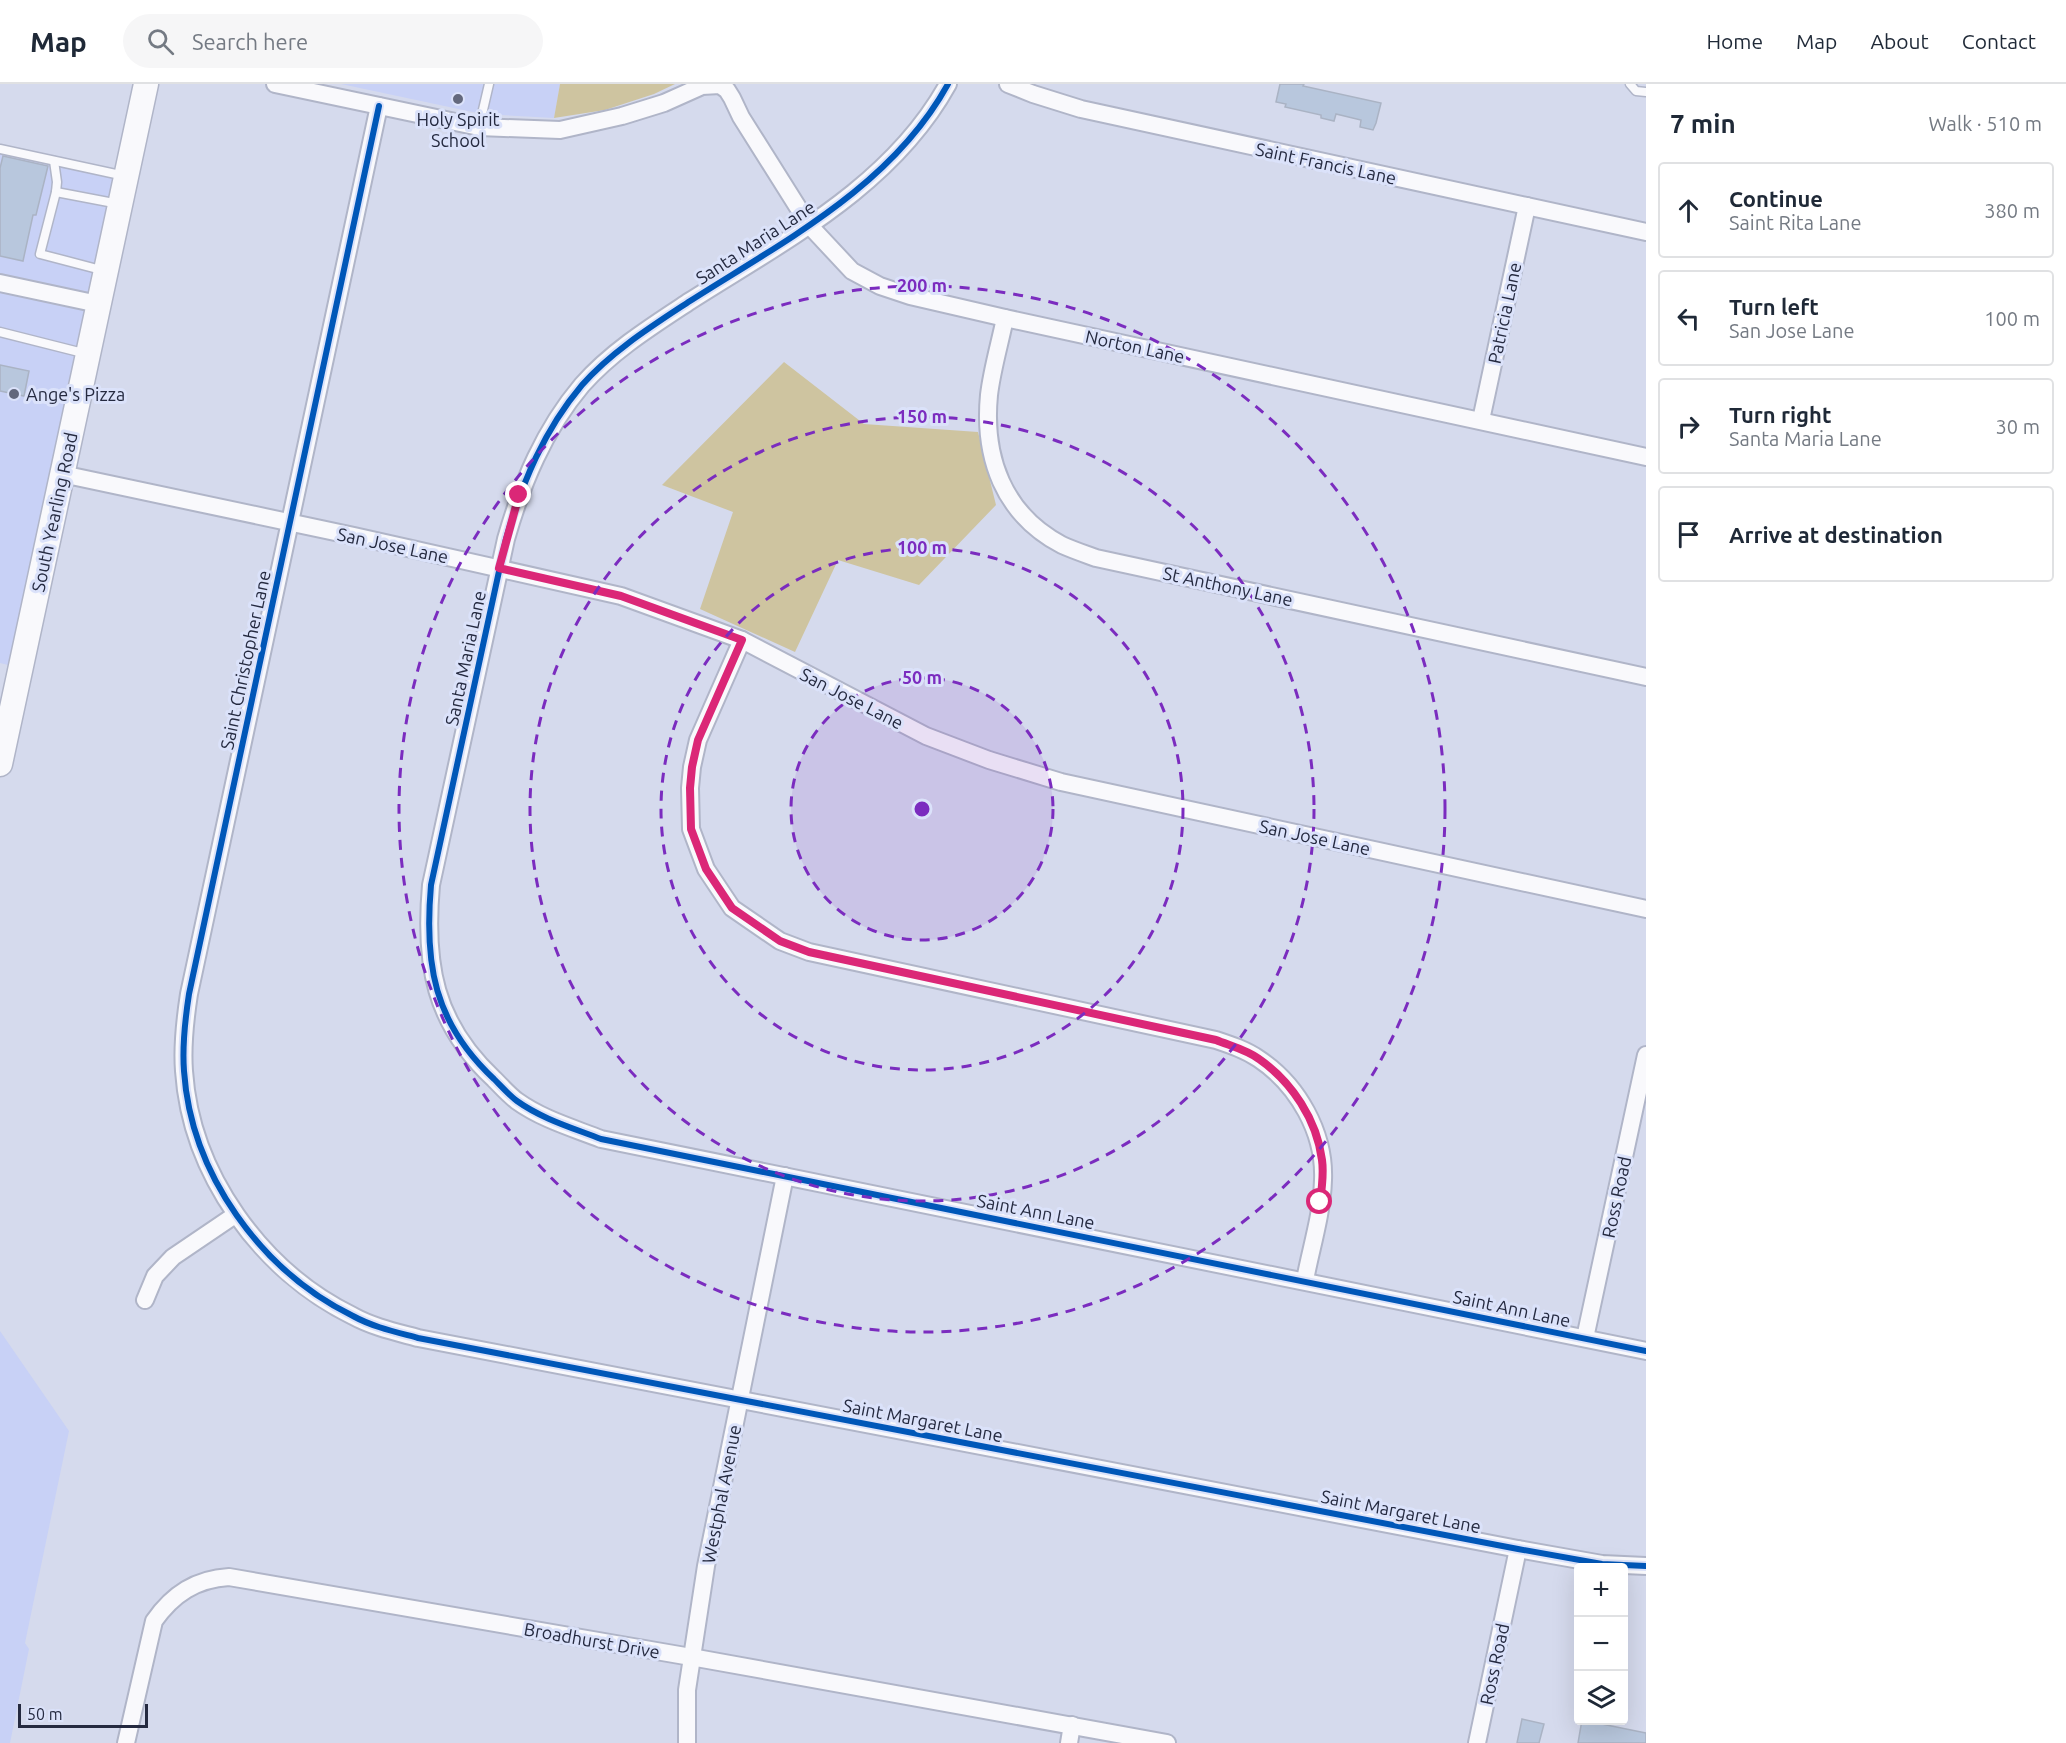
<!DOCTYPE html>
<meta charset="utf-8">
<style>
body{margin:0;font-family:Ubuntu,sans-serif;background:#f6f6f7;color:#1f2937}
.controls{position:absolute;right:18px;bottom:18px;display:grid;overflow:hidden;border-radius:6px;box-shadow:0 6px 24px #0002}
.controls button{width:54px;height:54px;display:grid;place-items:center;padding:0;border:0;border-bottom:2px solid #e0e1e3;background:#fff;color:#1f2937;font:30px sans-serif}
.scale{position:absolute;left:18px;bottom:15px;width:130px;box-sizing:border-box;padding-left:6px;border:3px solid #252a40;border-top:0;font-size:16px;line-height:21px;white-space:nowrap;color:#252a40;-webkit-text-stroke:4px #dbe2fa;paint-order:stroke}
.stop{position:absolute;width:18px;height:18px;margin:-14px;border:4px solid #db2777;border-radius:50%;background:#fff}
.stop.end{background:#db2777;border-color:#fff;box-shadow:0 2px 6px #0008}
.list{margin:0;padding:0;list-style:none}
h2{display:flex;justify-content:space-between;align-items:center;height:78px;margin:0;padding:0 24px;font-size:26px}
h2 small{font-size:20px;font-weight:400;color:#747a83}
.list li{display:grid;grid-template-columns:39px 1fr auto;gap:18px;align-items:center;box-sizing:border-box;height:96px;margin:0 12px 12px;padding:0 12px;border:2px solid #e0e1e3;border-radius:6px}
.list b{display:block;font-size:22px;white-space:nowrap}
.list p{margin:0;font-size:20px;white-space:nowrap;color:#747a83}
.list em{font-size:20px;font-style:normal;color:#747a83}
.icon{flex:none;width:33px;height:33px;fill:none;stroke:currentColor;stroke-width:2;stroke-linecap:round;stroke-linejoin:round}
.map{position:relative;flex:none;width:1646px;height:1659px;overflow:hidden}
header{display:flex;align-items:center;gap:36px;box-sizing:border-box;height:84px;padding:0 30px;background:#fff;border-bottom:2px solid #e0e1e3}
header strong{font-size:28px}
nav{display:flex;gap:33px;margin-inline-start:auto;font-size:21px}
.search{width:420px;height:54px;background:#f6f6f7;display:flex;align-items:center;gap:15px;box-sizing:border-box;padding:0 21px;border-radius:33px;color:#747a83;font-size:22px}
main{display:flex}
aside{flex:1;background:#fff}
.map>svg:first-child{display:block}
.built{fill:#c8d1f6}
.green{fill:#cec4a0}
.building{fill:#b8c7dd;stroke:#aab3c4;stroke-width:1.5}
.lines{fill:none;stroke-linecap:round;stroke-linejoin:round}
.lane-casing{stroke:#b0b5c8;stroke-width:11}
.street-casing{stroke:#b0b5c8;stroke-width:20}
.secondary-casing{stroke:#b0b5c8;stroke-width:27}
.lane{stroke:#f9f9fc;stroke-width:8}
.street{stroke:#f9f9fc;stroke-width:16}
.secondary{stroke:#f9f9fc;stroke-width:24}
.cycleway-casing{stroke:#dbe2fa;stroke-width:10}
.cycleway{stroke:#0057b8;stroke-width:6}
.route{stroke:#db2777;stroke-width:8}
.ring{fill:none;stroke:#7b2cbf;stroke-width:3;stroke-dasharray:10 8}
.poi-dot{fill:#63687d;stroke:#dbe2fa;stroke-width:2}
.labels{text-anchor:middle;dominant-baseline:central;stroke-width:6;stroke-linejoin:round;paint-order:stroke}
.poi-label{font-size:18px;fill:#252a40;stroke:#dbe2fa}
.street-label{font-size:18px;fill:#252a40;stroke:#dbe2fa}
.centre{fill:#7b2cbf;stroke:#dbe2fa;stroke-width:3}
.ring-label{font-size:18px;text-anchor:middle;font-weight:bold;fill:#7b2cbf;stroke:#dbe2fa;stroke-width:6;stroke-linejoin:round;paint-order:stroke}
</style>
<header>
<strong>Map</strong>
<div class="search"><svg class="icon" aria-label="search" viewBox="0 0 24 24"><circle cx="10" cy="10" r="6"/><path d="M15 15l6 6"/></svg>Search here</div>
<nav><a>Home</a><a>Map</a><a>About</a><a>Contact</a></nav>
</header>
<main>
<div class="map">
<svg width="1646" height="1659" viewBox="0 0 1646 1659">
<rect width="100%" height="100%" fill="#d5daed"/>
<g class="built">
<polygon points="341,0 560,0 554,34 482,30"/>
<polygon points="0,65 125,92 21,584 0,579"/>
<polygon points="0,1247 69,1347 25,1559 29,1565 10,1659 0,1659"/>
</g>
<g class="green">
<polygon points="560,0 675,0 654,10 605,26 554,34"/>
<polygon points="784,278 864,340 978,348 996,421 919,501 838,476 795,568 700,525 733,428 662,401"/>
</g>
<g class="building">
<polygon points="1280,0 1304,0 1303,2 1381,19 1376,39 1373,46 1360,43 1361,36 1336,30 1334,37 1321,34 1321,31 1285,23 1286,20 1276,18"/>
<polygon points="3,72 48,82 36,131 33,131 23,177 0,172 0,84"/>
<polygon points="0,281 29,287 24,312 0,307"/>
<polygon points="1522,1635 1544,1640 1539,1659 1517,1659"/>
<polygon points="1582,1636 1646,1649 1646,1659 1578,1659"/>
</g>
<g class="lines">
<defs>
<g id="lane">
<polyline points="1630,0 1636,7 1646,8"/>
<polyline points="479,43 489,0"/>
<polyline points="0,65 125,92"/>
<polyline points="54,77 57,98 56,108 40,170 105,187"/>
<polyline points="56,108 119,120"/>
<polyline points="0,248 87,270"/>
</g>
<g id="street">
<polyline points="275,0 479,43 560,46 622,32 664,19 702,2 720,1 727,6 732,14 741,33 809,141 852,187 880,202 910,212 1005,234 1646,373"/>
<path d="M948 0C892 102 784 157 690 217 652 242 612 267 582 301 544 346 522 399 506 455L431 801C424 880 434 939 494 995 501 1002 509 1011 517 1017 542 1035 573 1044 601 1055L1646 1267"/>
<polyline points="1008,0 1033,10 1081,25 1646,148"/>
<path d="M379 22 189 910C185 936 182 961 184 987 191 1090 261 1187 353 1232 373 1243 396 1248 418 1254L1518 1465 1602 1480 1646 1482"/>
<polyline points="0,199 98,220"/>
<path d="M1005 234C1000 259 992 285 989 311 983 373 1003 430 1062 461 1073 466 1085 470 1096 474L1646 593"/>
<polyline points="1481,336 1527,122"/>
<polyline points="62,390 354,452 621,512 742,556 926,652 989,676 1061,698 1646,825"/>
<path d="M742 556 698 656 692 683 690 704 691 745 706 785 732 824 780 857 809 868 1216 956C1231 961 1246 966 1259 975 1298 1001 1325 1049 1323 1096 1322 1130 1311 1164 1305 1196"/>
<polyline points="145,1216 155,1192 173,1173 235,1131"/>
<polyline points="1585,1254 1646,971"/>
<path d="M126 1659 154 1537C173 1510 196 1495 229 1493L691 1573 1167 1659"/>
<polyline points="687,1659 687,1606 706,1482 785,1092"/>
<polyline points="1069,1659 1072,1641"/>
<polyline points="1477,1659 1518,1465"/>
</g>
<polyline id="secondary" points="0,680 146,0"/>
</defs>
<use href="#lane" class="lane-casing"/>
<use href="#street" class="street-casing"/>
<use href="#secondary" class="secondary-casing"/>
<use href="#lane" class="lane"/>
<use href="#street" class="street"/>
<use href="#secondary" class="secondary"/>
<defs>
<g id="cycleway">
<path d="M948 0C892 102 784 157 690 217 652 242 612 267 582 301 544 346 522 399 506 455L431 801C424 880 434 939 494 995 501 1002 509 1011 517 1017 542 1035 573 1044 601 1055L1646 1267"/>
<path d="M379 22 189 910C185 936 182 961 184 987 191 1090 261 1187 353 1232 373 1243 396 1248 418 1254L1518 1465 1602 1480 1646 1482"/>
</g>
</defs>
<use href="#cycleway" class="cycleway-casing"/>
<use href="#cycleway" class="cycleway"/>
</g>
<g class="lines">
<path class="route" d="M519 411 499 484 621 512 742 556 698 656 692 683 690 704 691 745 706 785 732 824 780 857 809 868 1216 956C1231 962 1247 966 1259 975 1292 998 1317 1036 1322 1076 1324 1090 1322 1104 1320 1118"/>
</g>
<circle cx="922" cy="725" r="131" fill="#7b2cbf" fill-opacity=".12"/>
<g class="ring">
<circle cx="922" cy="725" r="131"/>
<circle cx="922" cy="725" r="261"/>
<circle cx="922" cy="725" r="392"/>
<circle cx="922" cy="725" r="523"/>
</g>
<g class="poi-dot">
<circle cx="458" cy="15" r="6"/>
<circle cx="14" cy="310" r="6"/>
</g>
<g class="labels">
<g class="poi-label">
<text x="458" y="35">Holy Spirit<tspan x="458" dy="21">School</tspan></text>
<text x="26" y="310" text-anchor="start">Ange's Pizza</text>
</g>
<g class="street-label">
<text transform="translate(1326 79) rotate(12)">Saint Francis Lane</text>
<text transform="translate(755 158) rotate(-33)">Santa Maria Lane</text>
<text transform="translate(1504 229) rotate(-78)">Patricia Lane</text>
<text transform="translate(1135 262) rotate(12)">Norton Lane</text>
<text transform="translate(54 428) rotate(-78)">South Yearling Road</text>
<text transform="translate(393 461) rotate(12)">San Jose Lane</text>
<text transform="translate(1228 502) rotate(12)">St Anthony Lane</text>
<text transform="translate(465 574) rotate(-78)">Santa Maria Lane</text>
<text transform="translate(245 576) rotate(-78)">Saint Christopher Lane</text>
<text transform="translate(852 614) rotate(27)">San Jose Lane</text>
<text transform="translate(1315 753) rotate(12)">San Jose Lane</text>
<text transform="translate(1616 1113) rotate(-78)">Ross Road</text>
<text transform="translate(1036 1127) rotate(11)">Saint Ann Lane</text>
<text transform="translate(1512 1224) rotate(12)">Saint Ann Lane</text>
<text transform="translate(923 1336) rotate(11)">Saint Margaret Lane</text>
<text transform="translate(721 1410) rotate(-79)">Westphal Avenue</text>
<text transform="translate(1401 1427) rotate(11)">Saint Margaret Lane</text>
<text transform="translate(592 1556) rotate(10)">Broadhurst Drive</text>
<text transform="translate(1494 1580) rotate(-78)">Ross Road</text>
</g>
</g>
<circle cx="922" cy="725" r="9" class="centre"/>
<g class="ring-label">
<text x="922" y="208">200 m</text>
<text x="922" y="339">150 m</text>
<text x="922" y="470">100 m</text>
<text x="922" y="600">50 m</text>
</g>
</svg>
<div class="controls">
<button>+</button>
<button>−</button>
<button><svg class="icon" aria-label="layers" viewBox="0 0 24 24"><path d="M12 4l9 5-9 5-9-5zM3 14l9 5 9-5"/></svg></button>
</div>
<div class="scale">50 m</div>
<div class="stop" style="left:1320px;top:1118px"></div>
<div class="stop end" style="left:519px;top:411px"></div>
</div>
<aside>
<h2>7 min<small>Walk · 510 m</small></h2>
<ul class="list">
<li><svg class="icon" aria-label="ahead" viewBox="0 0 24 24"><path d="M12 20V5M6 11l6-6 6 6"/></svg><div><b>Continue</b><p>Saint Rita Lane</p></div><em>380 m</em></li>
<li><svg class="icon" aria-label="left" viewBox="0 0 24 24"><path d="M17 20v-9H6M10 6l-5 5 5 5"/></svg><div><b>Turn left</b><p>San Jose Lane</p></div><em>100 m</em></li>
<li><svg class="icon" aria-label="right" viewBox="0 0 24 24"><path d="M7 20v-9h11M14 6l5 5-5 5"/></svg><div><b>Turn right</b><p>Santa Maria Lane</p></div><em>30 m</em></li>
<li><svg class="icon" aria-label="arrive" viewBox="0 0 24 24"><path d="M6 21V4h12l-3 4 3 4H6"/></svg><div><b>Arrive at destination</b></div></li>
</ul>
</aside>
</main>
